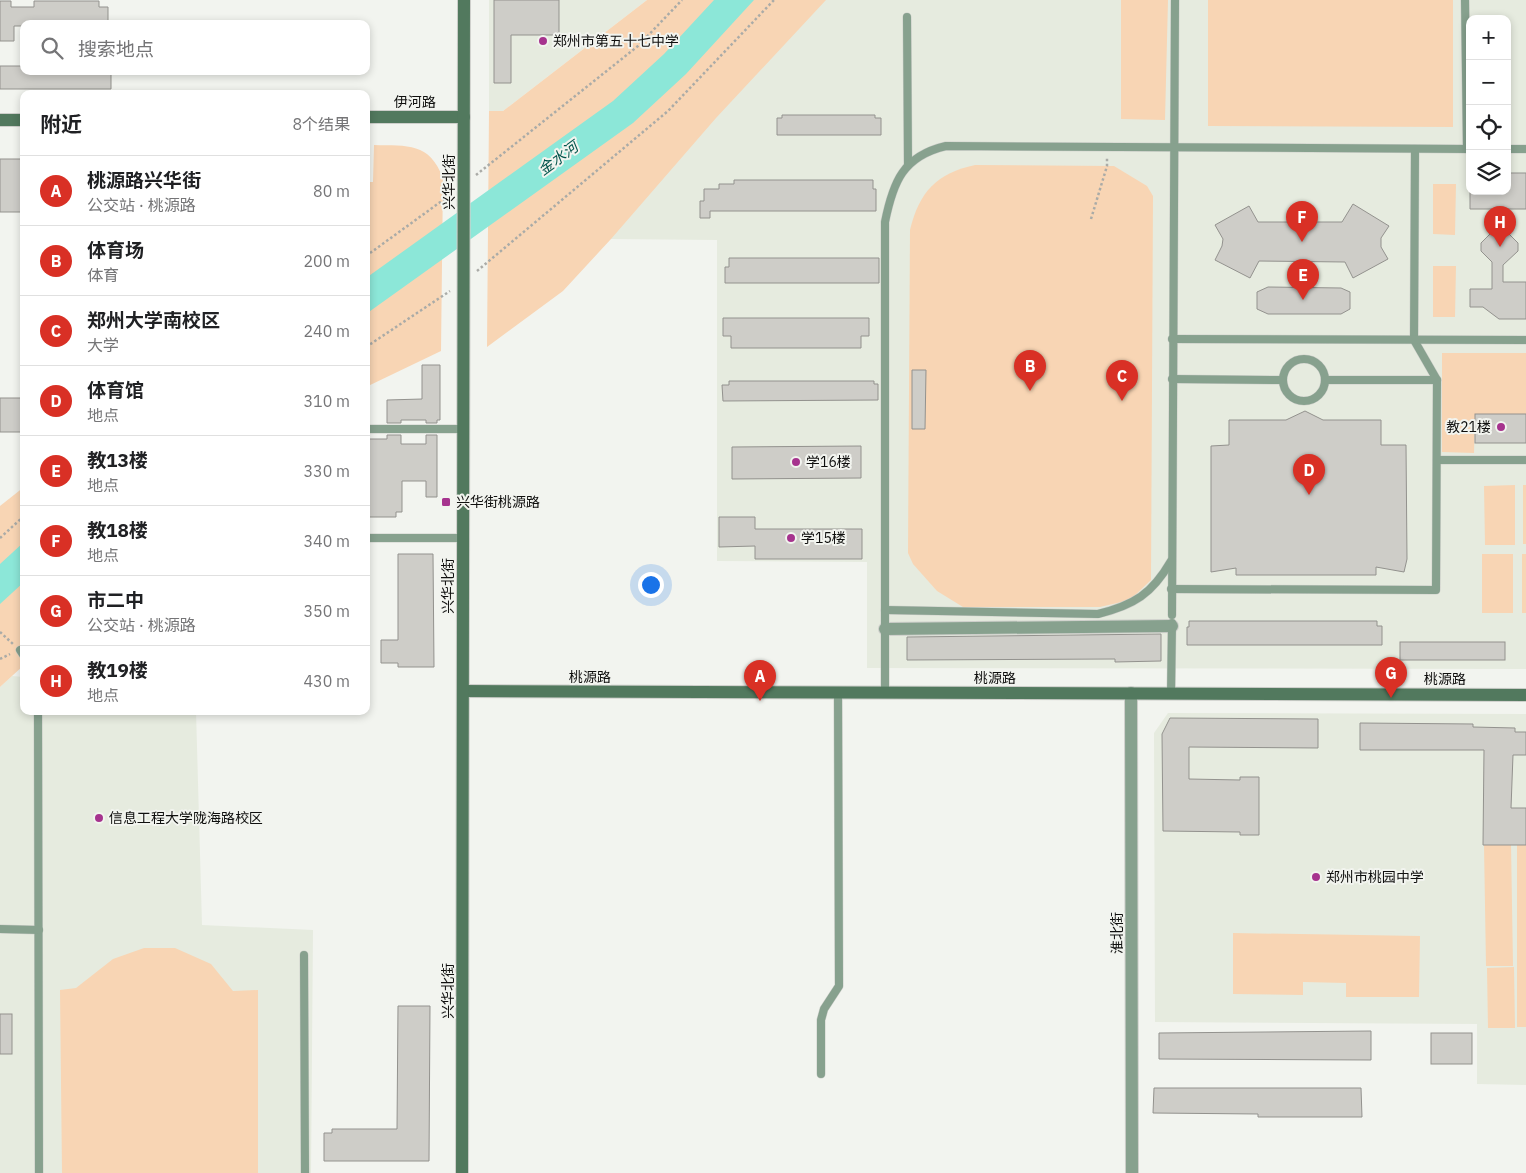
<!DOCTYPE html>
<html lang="zh">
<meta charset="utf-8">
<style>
body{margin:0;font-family:"IBM Plex Sans","Noto Sans SC",sans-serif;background:#f2f2f2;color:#202124}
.controls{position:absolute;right:15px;top:15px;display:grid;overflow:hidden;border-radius:10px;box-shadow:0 2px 8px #0003}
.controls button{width:45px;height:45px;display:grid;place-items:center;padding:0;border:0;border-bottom:1px solid #e0e0e0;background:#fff;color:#202124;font:25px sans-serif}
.you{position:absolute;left:650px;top:584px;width:18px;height:18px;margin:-12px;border:4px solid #fff;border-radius:50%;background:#1a73e8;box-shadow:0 0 0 8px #1a73e833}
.badge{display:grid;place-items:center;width:32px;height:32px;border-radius:50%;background:#d93025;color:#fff;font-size:16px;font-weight:700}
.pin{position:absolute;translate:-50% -41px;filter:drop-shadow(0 1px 2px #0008)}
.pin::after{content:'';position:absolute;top:26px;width:18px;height:15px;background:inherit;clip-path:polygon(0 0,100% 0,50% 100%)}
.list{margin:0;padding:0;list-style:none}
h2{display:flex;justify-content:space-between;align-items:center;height:65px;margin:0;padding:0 20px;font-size:21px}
h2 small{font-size:16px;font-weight:400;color:#757577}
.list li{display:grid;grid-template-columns:32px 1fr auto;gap:15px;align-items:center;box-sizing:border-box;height:70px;padding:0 20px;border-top:1px solid #e0e0e0}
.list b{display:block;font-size:19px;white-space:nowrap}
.list p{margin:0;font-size:16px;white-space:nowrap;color:#757577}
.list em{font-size:16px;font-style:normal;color:#757577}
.icon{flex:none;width:28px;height:28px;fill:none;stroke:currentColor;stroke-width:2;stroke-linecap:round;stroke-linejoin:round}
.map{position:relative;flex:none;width:1526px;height:1173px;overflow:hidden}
.search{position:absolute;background:#fff;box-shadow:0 2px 8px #0003;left:20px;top:20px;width:350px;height:55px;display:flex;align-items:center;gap:12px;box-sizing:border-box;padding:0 18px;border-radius:10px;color:#757577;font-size:19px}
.panel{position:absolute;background:#fff;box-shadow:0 2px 8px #0003;left:20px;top:90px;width:350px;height:625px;border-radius:10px}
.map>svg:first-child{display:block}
.built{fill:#e6ebdf;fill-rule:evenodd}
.green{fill:#f8d5b4}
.water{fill:#8ce7d8}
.building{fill:#cecdc8;stroke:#93928e}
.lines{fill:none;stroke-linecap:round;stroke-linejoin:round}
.lane-casing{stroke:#cecfcb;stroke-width:9}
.street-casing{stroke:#cecfcb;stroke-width:14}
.secondary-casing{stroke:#cecfcb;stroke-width:14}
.path{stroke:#aaaba7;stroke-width:2.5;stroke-dasharray:2.5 2.5;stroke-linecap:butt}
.lane{stroke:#87a18e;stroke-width:8}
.street{stroke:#87a18e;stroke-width:12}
.secondary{stroke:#52795e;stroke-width:12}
.poi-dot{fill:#a6338e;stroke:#f2f4ef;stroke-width:2}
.labels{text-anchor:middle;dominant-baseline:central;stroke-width:4;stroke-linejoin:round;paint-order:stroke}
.poi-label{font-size:14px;fill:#0f0f0e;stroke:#f2f4ef;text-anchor:start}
.street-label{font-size:14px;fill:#0f0f0e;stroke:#f2f4ef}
.water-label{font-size:15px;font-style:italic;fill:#00544b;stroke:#f2f4ef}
</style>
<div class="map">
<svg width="1526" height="1173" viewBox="0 0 1526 1173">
<rect width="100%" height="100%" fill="#f2f4ef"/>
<g class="built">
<polygon points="489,0 647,0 503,111 489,111"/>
<path d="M791 0H1526V669L867 668V562L717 561V240L611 239V210ZM1470 19H1507V191H1470Z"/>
<polygon points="12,676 24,677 24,711 196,711 202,925 313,930 311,1173 0,1173 0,687"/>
<polygon points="1168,713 1526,714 1526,1085 1477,1084 1477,1024 1155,1022 1154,733"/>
</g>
<g class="green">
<polygon points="647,0 826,0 716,118 611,239 563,291 487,347 489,111 503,111"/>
<polygon points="1121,0 1168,0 1165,120 1121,119"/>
<polygon points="1208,0 1453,0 1453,127 1208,126"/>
<path d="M374 145C408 146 429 142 443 178L441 351 366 387V182H373Z"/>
<path d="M975 165 1114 166 1147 186 1153 196 1151 580 1130 600 1100 607H963L937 591 913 564 908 553 910 230C919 192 937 173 975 165Z"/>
<polygon points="1433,184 1456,184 1455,235 1433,234"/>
<polygon points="1433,266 1456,266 1455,317 1433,317"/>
<polygon points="1442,353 1526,353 1526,414 1475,414 1474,453 1442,452"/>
<polygon points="1515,485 1515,545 1485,545 1484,486"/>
<rect x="1523" y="485" width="3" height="59"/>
<polygon points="24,487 24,665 0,687 0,506"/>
<rect x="1482" y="554" width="31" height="59"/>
<rect x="1522" y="554" width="4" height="59"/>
<polygon points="1511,844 1513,966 1486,966 1484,845"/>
<rect x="1517" y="845" width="9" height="182"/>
<polygon points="1233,933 1420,936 1419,997 1346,997 1346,983 1303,982 1303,995 1233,994"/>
<polygon points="144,948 175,948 211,964 233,991 258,990 258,1173 62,1173 60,990 76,988 113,959"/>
<polygon points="1514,967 1515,1028 1488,1028 1487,968"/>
</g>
<g class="water">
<polygon points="714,0 754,0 686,74 633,123 366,314 366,278 613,101 664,54"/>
<polygon points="24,542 24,582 0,604 0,564"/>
</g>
<g class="building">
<polygon points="494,0 559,0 559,35 511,35 511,83 494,83"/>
<polygon points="0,1 11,1 11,7 34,7 34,1 99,1 99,7 108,7 108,24 24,24 24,26 14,26 14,41 0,41"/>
<polygon points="0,66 24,66 24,71 111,71 111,89 0,89"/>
<polygon points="782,115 875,115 875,118 881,118 881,135 777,135 777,118 782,118"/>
<rect x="0" y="159" width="21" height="53"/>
<polygon points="1507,173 1526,173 1526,209 1503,209 1503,228 1518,243 1518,251 1503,265 1503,282 1526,282 1526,319 1499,319 1483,307 1470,307 1470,289 1492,289 1492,262 1481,251 1481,243 1492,232 1492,209 1470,209 1470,192 1507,191"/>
<polygon points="734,180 873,180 873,189 876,189 876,211 710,211 710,218 700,218 700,201 704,201 704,189 719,189 719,184 734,184"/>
<polygon points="1353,204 1389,226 1381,238 1381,247 1388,259 1353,278 1345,262 1259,261 1250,278 1215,260 1222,246 1223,239 1215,225 1249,206 1258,222 1342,222"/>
<polygon points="729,258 879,258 879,283 725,283 725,267 729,267"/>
<polygon points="1268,287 1341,288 1350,292 1350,309 1341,314 1268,314 1257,309 1257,292"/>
<polygon points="723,318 869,318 869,336 861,336 861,348 731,348 731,336 723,336"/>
<polygon points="422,365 440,365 440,420 437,420 437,423 426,423 426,420 401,420 401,423 387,423 387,400 422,399"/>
<polygon points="912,370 926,370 925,429 912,429"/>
<polygon points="729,381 874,381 874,384 878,384 878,400 723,401 722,385 729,385"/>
<rect x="0" y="398" width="24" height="34"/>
<polygon points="1305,411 1323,420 1381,420 1381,445 1406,445 1407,559 1404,572 1376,567 1376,575 1236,575 1236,568 1211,572 1211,446 1229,445 1229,420 1286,420"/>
<rect x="1475" y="414" width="51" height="29"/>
<polygon points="387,435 401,435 401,444 426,444 426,435 437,435 437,497 426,497 426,481 402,481 402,512 396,512 396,517 369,517 369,512 366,512 366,439 387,439"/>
<polygon points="861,446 861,478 732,479 732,447"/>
<polygon points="719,517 755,517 755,529 862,529 862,559 755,559 755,546 719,547"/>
<polygon points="398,554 433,554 434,667 398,667 398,663 381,663 381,640 398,640"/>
<polygon points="1189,621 1377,621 1377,626 1382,626 1382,645 1187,645 1187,627 1189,627"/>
<polygon points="1161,634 1161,661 1115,662 1115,659 907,660 907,637"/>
<rect x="1400" y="642" width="105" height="18"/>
<polygon points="1170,718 1318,719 1318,748 1189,747 1189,779 1240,780 1240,777 1259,777 1259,835 1240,835 1240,832 1163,831 1162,734"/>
<polygon points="1360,723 1473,724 1473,727 1515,728 1515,732 1526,732 1526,755 1513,755 1511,808 1526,808 1526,845 1483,845 1484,750 1360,750"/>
<polygon points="398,1006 430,1006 429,1161 324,1161 324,1133 332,1133 332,1129 397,1129"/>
<rect x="0" y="1014" width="12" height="40"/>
<polygon points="1371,1031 1371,1060 1159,1059 1159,1033"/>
<rect x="1431" y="1033" width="41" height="31"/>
<polygon points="1154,1088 1361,1088 1362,1117 1258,1117 1258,1114 1153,1113"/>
</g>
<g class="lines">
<defs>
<g id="lane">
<polyline points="1465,0 1467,149"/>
<polyline points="907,17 908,164"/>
<polyline points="1415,149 1414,340 1437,380"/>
<polyline points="1507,149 1526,149"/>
<polyline points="1172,339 1526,340"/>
<circle cx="1304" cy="380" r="21"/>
<polyline points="1172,379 1282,380"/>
<polyline points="366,429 464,429"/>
<polyline points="1437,460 1526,460"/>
<polyline points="366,538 463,538"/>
<polyline points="1171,589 1436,590 1437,380 1325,380"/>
<path d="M885 610 1098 614C1134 605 1152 594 1171 561"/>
<polyline points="1172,615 1175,0"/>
<polyline points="20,650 24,656"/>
<path d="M885 693V222C893 182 903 156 946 146L1470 149"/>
<polyline points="1171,694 1172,623"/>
<polyline points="38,711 39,1173"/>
<polyline points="0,929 39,930"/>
<polyline points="304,955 305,1173"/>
<polyline points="821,1074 821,1020 824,1009 839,986 838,692"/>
</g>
<g id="street">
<polyline points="885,629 1172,626"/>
<polyline points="1131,693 1132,1173"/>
</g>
<g id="secondary">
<polyline points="366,117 464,117"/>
<polyline points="0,120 24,120"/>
<polyline points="463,691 1526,695"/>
<polyline points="462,1173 464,0"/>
</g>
</defs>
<use href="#lane" class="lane-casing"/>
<use href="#street" class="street-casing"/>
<use href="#secondary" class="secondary-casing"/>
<g class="path">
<polyline points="476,175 638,46 682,0"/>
<polyline points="1091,219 1107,166 1107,158"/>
<polyline points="366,256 450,195"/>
<polyline points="477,271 668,111 774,0"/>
<polyline points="366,347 450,291"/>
<polyline points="0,538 24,516"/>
<polyline points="0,632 13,644"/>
<polyline points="0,659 10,654"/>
</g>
<use href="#lane" class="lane"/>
<use href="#street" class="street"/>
<use href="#secondary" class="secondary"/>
</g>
<g class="poi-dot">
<circle cx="543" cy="41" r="5"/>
<circle cx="1501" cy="427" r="5"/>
<circle cx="796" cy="462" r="5"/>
<rect x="441" y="497" width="10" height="10" rx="2.5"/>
<circle cx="791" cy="538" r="5"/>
<circle cx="99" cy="818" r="5"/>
<circle cx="1316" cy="877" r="5"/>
</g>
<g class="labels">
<g class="poi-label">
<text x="553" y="41">郑州市第五十七中学</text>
<text x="1491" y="427" text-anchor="end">教21楼</text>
<text x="806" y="462">学16楼</text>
<text x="456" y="502">兴华街桃源路</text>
<text x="801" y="538">学15楼</text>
<text x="109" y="818">信息工程大学陇海路校区</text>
<text x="1326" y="877">郑州市桃园中学</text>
</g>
<g class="street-label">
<text x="415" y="102">伊河路</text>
<text transform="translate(449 182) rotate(-90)">兴华北街</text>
<text transform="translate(448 586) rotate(-90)">兴华北街</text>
<text x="590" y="677">桃源路</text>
<text x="995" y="678">桃源路</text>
<text x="1445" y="679">桃源路</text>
<text transform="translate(1117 933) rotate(-90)">淮北街</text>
<text transform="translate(448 991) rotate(-90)">兴华北街</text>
</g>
<g class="water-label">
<text transform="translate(558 158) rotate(-36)">金水河</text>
</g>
</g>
</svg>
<div class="controls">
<button>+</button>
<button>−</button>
<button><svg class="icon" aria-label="locate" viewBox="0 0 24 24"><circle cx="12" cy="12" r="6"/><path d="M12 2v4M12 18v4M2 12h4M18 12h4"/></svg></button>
<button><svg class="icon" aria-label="layers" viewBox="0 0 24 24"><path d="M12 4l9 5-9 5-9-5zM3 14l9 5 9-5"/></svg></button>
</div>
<div class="you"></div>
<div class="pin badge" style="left:760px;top:701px">A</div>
<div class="pin badge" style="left:1030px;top:391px">B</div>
<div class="pin badge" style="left:1122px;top:401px">C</div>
<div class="pin badge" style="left:1309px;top:495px">D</div>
<div class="pin badge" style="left:1303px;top:300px">E</div>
<div class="pin badge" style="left:1302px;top:242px">F</div>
<div class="pin badge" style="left:1391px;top:698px">G</div>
<div class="pin badge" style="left:1500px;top:247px">H</div>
<div class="search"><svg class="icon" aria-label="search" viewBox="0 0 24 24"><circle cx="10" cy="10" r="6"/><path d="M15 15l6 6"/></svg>搜索地点</div>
<section class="panel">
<h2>附近<small>8个结果</small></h2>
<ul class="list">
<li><span class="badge">A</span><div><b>桃源路兴华街</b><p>公交站 · 桃源路</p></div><em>80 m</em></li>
<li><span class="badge">B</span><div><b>体育场</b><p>体育</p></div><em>200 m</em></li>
<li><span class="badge">C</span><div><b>郑州大学南校区</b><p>大学</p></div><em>240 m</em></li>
<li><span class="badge">D</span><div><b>体育馆</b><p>地点</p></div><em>310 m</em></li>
<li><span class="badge">E</span><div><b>教13楼</b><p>地点</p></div><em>330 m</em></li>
<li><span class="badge">F</span><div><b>教18楼</b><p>地点</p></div><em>340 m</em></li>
<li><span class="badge">G</span><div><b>市二中</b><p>公交站 · 桃源路</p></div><em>350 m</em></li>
<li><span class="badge">H</span><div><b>教19楼</b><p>地点</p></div><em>430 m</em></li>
</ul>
</section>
</div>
